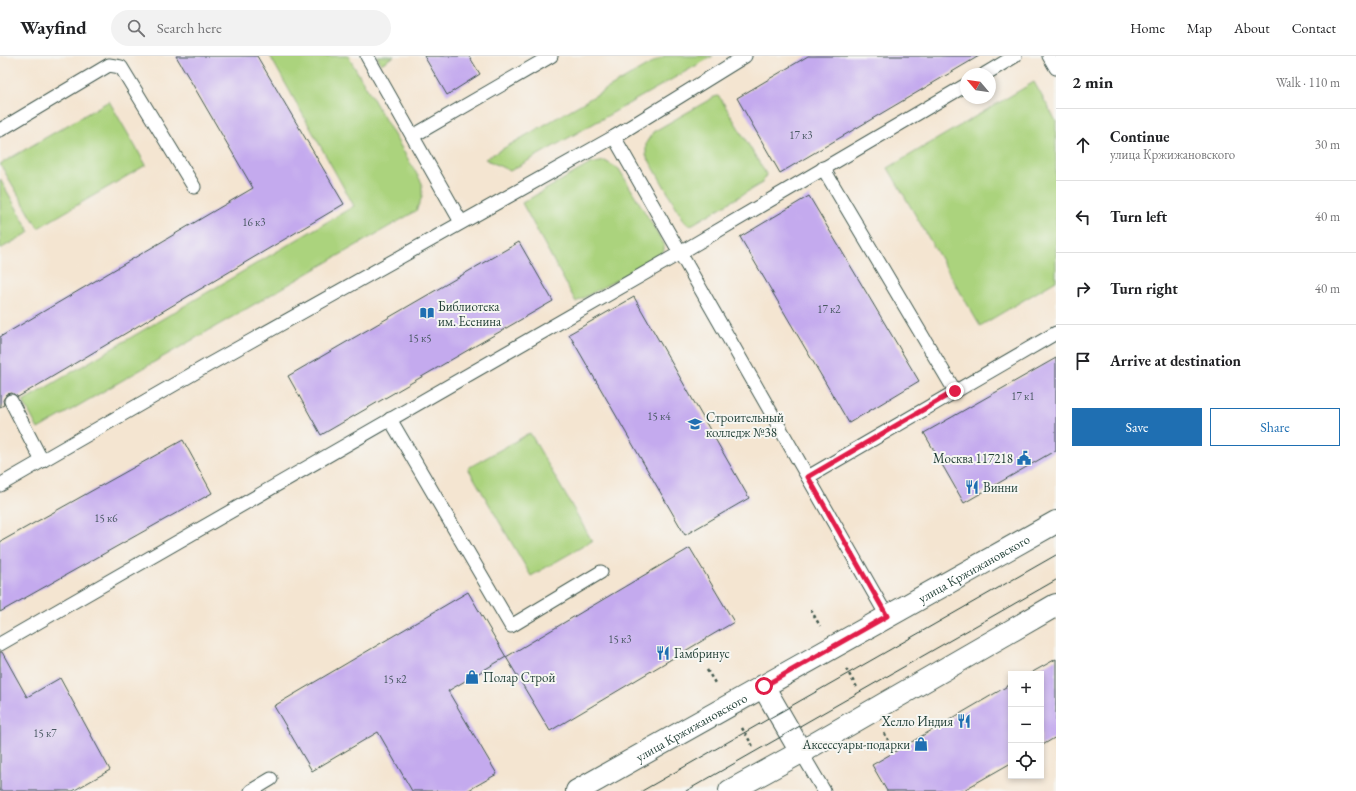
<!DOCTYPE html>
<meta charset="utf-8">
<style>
body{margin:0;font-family:"EB Garamond",serif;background:#f2f2f2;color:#202124}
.controls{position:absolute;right:12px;bottom:12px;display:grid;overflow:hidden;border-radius:0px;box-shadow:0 2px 6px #0003}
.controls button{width:36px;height:36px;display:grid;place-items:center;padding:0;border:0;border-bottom:1px solid #e0e0e0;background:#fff;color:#202124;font:20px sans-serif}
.compass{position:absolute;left:960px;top:12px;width:36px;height:36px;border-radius:50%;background:#fff;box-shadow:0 2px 6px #0003;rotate:299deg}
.stop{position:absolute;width:12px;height:12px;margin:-9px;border:3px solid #e11d48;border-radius:50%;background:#fff}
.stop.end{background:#e11d48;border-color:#fff;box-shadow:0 1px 4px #0008}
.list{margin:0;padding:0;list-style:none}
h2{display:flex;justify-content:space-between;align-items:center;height:52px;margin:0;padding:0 16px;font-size:17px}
h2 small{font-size:13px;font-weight:400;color:#757577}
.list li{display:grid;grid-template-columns:26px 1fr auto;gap:12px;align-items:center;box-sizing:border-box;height:72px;padding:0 16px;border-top:1px solid #e0e0e0}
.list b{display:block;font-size:15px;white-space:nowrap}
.list p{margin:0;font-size:13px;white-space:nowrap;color:#757577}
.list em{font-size:13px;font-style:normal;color:#757577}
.actions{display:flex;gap:8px;padding:12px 16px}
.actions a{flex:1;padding:9px 0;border:1px solid #1f6fb2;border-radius:0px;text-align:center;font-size:14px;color:#1f6fb2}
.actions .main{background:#1f6fb2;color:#fff}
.icon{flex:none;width:22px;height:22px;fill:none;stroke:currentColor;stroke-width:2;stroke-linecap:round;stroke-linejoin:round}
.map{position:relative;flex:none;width:1056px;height:735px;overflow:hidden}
header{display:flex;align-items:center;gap:24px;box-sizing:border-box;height:56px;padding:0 20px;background:#fff;border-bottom:1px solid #e0e0e0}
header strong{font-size:19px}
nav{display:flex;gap:22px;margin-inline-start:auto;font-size:14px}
.search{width:280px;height:36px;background:#f2f2f2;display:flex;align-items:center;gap:10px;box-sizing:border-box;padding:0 14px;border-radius:22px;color:#757577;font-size:15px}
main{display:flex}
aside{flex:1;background:#fff}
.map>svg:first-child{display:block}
.green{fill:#abd37d;stroke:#658858}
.building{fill:#c4aaee}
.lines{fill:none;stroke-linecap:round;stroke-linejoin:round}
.service-casing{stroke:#3f564c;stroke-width:15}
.tertiary-casing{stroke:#3f564c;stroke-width:24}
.path{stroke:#3f564c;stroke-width:2.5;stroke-dasharray:3 3;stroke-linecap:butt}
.service{stroke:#fff;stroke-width:13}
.tertiary{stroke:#fff;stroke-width:22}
.tram{stroke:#1f3d34;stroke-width:1}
.route{stroke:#e11d48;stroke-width:5}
.labels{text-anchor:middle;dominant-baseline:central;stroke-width:4;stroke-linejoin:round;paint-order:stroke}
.number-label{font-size:11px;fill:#485862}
.poi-label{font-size:13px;fill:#1f3d34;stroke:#f6f6f2;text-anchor:start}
.street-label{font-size:13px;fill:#1f3d34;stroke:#f6f6f2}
</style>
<header>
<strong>Wayfind</strong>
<div class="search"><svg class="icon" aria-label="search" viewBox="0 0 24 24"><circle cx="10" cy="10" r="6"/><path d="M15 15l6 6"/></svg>Search here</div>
<nav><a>Home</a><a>Map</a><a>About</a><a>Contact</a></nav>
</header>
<main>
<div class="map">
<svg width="1056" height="735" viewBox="0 0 1056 735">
<rect width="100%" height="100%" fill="#f6f6f2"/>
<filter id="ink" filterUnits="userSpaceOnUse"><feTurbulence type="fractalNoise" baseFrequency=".025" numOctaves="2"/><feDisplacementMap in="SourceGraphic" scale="8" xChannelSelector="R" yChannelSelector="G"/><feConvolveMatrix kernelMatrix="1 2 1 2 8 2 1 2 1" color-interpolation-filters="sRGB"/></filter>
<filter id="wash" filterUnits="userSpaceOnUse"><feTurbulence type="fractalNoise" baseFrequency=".012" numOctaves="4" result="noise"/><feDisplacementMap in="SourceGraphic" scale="16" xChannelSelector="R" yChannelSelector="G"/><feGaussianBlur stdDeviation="0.9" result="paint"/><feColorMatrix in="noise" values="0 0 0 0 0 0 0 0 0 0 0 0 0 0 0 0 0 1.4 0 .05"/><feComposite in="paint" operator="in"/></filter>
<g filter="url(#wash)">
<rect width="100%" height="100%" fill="#f4e5d1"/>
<g class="green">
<polygon points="270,0 348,0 422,127 422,141 416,155 38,373 23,345 354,150"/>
<polygon points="377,0 394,0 381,8"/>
<polygon points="664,0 713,0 510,115 485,103"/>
<polygon points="1034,26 1056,65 1056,225 980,270 888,112"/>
<polygon points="718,40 721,43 766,118 765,122 762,127 693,168 689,169 685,166 646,99 646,87 653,76 714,41"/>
<polygon points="109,45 146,109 38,172 0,108"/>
<polygon points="605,105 619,113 664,188 664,194 660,200 576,246 522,147 590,108"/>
<polygon points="0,123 30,176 0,193"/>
<polygon points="530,377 592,485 531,520 468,412"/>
</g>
<g id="blocks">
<g class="building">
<polygon points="176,0 257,0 344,148 18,341 12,337 7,338 3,344 4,349 0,351 0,281 253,132"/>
<polygon points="424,0 469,0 480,18 447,39"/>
<polygon points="808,0 979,0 780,117 737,42"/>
<polygon points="809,140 919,325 849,367 740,181"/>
<polygon points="519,186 553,245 321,379 288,320"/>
<polygon points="634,241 749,442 685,479 569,278"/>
<polygon points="1056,302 1056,394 964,447 924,377"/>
<polygon points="183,384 212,437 0,556 0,486"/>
<polygon points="690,492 734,566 550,675 506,601"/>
<polygon points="468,536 506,601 448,635 497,718 467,735 412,735 378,676 312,715 274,650"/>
<polygon points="0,596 2,596 27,641 60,622 110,714 73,735 0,735"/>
<polygon points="1056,603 1056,681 1041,690 1041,618 1029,618"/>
<polygon points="1011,628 1011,707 962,735 887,735 872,709"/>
</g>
</g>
</g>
<g filter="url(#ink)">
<use href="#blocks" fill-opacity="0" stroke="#3f564c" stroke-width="1"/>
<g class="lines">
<defs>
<g id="service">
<polyline points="367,0 461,166"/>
<polyline points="1049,0 1056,12"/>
<polyline points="985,18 1015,0"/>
<polyline points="0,74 109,9 121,11 194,131"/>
<polyline points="413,80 551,0"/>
<polyline points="614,81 887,560"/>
<polyline points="823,112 955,335"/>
<polyline points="11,345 42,405"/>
<polyline points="390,363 511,570 601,516"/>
<polyline points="808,421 1056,277"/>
<polyline points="0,429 208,309 614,81 745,0"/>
<polyline points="0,588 680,197 966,29"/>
<polyline points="801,696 824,735"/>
<polyline points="251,735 271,723"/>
</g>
<g id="tertiary">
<polyline points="763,630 801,696"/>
<path id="s1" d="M577 735 1056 466"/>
<polyline points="730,735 801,696 1056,549"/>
</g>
</defs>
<use href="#service" class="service-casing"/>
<use href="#tertiary" class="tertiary-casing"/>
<g class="path">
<polyline points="811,554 820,570"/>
<polyline points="846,613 858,633"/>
<polyline points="707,614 715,627"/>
<polyline points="742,672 754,692"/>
<polyline points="884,677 888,684"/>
</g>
<use href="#service" class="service"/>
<use href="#tertiary" class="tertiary"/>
<g class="tram">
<polyline points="642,735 1056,499"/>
<polyline points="686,735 1056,524"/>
</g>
</g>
</g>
<g class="lines" filter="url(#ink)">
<polyline class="route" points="764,630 887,560 808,421 955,335"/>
</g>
<defs>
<symbol id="library-bare" viewBox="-9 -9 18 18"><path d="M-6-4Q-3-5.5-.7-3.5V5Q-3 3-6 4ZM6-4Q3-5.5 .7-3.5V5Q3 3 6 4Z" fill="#1f6fb2" stroke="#f6f6f2" stroke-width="2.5" paint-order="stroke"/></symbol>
<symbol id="university-bare" viewBox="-9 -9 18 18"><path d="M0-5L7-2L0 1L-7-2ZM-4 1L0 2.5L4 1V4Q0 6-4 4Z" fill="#1f6fb2" stroke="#f6f6f2" stroke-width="2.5" paint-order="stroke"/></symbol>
<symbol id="civic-bare" viewBox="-9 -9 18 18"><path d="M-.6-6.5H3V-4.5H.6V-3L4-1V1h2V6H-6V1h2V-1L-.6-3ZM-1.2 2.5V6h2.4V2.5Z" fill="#1f6fb2" stroke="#f6f6f2" stroke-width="2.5" paint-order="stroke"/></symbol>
<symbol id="restaurant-bare" viewBox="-9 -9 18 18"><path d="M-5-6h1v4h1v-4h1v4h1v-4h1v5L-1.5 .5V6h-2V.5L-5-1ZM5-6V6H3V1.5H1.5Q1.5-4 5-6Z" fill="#1f6fb2" stroke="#f6f6f2" stroke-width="2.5" paint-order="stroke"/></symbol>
<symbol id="shop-bare" viewBox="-9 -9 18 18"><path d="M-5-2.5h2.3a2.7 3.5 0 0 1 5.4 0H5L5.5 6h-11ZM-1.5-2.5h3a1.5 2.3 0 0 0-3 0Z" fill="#1f6fb2" stroke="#f6f6f2" stroke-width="2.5" paint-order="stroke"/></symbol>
</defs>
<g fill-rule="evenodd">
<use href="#library-bare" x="417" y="247" width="20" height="20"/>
<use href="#university-bare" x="685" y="358" width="20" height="20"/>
<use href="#civic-bare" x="1014" y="392" width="20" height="20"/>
<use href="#restaurant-bare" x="962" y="421" width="20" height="20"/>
<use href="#restaurant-bare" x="653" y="587" width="20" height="20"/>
<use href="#shop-bare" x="462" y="611" width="20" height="20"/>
<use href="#restaurant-bare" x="954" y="655" width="20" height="20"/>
<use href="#shop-bare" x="911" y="678" width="20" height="20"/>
</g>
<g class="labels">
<g class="number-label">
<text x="801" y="79">17 к3</text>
<text x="254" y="166">16 к3</text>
<text x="829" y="253">17 к2</text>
<text x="420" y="282">15 к5</text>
<text x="1023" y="340">17 к1</text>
<text x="659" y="360">15 к4</text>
<text x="106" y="462">15 к6</text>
<text x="620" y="583">15 к3</text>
<text x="395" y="623">15 к2</text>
<text x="45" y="677">15 к7</text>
</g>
<g class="poi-label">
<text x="438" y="250">Библиотека<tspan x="438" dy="15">им. Есенина</tspan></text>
<text x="706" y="361">Строительный<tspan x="706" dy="15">колледж №38</tspan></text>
<text x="1013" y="402" text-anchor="end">Москва 117218</text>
<text x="983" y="431">Винни</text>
<text x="674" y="597">Гамбринус</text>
<text x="483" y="621">Полар Строй</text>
<text x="953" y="665" text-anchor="end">Хелло Индия</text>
<text x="910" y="688" text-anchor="end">Аксессуары-подарки</text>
</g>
<g class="street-label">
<text stroke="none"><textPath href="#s1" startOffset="455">улица Кржижановского</textPath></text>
<text stroke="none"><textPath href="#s1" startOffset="131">улица Кржижановского</textPath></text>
</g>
</g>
</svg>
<div class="controls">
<button>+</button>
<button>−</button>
<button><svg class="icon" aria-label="locate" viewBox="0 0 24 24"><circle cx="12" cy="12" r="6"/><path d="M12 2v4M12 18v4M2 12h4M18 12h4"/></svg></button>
</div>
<svg class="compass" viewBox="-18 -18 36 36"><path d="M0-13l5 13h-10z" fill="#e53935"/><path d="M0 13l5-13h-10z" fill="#757577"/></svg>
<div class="stop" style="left:764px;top:630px"></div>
<div class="stop end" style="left:955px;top:335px"></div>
</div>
<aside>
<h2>2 min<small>Walk · 110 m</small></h2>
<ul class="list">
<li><svg class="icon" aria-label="ahead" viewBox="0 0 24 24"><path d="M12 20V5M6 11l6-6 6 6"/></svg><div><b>Continue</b><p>улица Кржижановского</p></div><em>30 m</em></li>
<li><svg class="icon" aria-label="left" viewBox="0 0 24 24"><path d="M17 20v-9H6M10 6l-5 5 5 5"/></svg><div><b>Turn left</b></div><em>40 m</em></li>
<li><svg class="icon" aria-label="right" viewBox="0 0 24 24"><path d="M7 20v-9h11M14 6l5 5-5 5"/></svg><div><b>Turn right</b></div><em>40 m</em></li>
<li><svg class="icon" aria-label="arrive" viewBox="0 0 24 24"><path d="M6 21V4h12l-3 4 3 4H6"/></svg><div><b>Arrive at destination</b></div></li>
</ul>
<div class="actions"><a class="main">Save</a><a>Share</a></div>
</aside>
</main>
